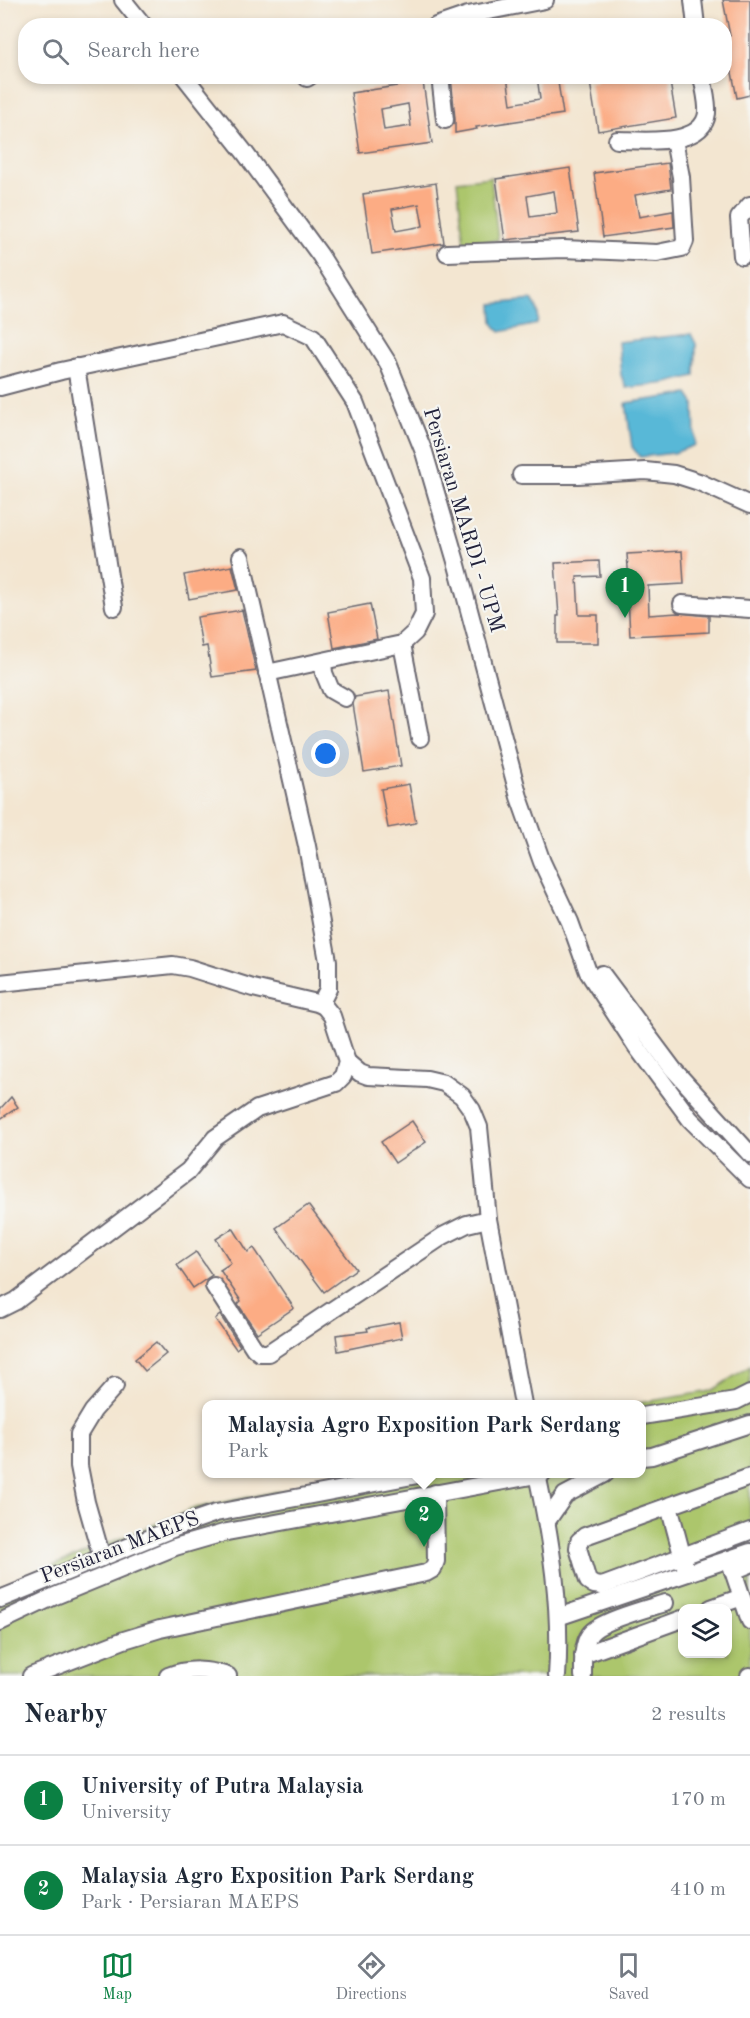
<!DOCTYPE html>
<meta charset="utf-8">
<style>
body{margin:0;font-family:"Old Standard TT",serif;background:#f2f2f3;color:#1f2937}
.controls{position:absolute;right:18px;bottom:18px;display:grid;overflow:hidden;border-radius:12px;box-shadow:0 3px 9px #0003}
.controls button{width:54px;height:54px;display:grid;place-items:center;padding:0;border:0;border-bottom:2px solid #e0e1e3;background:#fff;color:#1f2937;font:30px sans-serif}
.you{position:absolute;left:326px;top:754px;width:21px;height:21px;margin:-15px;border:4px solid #fff;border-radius:50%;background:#1a73e8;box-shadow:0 0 0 9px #1a73e833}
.badge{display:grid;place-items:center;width:39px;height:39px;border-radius:50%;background:#0b8043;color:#fff;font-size:20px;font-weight:700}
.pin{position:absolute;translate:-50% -50px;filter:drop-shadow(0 2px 3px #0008)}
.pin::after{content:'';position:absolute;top:32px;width:21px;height:18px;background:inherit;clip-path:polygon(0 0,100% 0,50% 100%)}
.popup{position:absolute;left:202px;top:1400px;width:444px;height:78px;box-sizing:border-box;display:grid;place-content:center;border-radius:12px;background:#fff;filter:drop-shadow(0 2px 4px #0005);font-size:20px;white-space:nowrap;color:#747a83}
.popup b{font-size:22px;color:#1f2937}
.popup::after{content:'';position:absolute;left:50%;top:100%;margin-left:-12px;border:12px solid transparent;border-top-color:#fff}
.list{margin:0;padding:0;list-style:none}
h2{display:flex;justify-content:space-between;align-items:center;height:78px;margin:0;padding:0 24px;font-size:26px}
h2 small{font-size:20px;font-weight:400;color:#747a83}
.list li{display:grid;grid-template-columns:39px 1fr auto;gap:18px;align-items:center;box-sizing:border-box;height:90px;padding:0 24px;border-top:2px solid #e0e1e3}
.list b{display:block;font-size:22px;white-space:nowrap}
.list p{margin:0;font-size:20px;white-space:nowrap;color:#747a83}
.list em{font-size:20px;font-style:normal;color:#747a83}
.icon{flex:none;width:33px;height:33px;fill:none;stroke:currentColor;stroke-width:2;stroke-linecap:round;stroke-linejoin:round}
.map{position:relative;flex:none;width:750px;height:1676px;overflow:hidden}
.search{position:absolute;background:#fff;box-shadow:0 3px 9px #0003;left:18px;right:18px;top:18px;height:66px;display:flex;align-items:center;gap:15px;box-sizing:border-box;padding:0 21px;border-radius:24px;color:#747a83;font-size:22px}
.sheet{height:258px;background:#fff}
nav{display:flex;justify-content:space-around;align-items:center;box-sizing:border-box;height:84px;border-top:2px solid #e0e1e3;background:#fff;font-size:16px;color:#747a83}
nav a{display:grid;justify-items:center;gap:3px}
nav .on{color:#0b8043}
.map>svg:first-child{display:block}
.green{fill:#acc66c;stroke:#677454;stroke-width:1.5;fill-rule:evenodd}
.water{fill:#58b8d7;stroke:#3d6d89;stroke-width:1.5}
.building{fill:#fcac84;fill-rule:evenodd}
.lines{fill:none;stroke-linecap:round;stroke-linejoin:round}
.minor-casing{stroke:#6b6770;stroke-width:20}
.minor{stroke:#fff;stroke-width:16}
.labels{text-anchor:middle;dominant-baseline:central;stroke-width:4.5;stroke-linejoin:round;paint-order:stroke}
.street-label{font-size:21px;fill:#22223b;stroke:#f6f6f2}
</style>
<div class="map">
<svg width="750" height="1676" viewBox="0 0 750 1676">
<rect width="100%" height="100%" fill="#f6f6f2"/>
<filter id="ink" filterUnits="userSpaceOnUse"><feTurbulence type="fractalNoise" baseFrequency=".0167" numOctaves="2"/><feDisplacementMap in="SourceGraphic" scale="12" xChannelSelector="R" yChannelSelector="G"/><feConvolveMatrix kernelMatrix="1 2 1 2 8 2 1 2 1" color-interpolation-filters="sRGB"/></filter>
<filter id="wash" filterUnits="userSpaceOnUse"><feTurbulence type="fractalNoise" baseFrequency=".008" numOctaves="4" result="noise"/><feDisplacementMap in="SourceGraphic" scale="24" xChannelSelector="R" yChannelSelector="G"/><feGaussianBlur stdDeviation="1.35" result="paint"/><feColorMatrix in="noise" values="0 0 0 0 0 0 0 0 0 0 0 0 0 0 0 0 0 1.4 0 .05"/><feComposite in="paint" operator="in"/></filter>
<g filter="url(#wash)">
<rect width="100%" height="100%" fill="#f3e6d1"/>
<g class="green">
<polygon points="491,177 498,240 464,244 457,181"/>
<path d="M750 1366V1676H0V1587L195 1508 364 1474H642V1404H633L711 1391ZM682 1608H728V1654H682Z"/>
</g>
<g class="water">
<path d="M532 300C539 307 539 315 537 324L500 332 493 323 492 304Z"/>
<polygon points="691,334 696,344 695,376 667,383 626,388 621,375 618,342"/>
<polygon points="688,394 694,403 695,445 674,453 640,457 632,447 626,403"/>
</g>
<g id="blocks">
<g class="building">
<polygon points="723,0 750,0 750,95 737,98 725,37 730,36"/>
<polygon points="451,76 507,76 511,104 540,99 537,76 557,76 563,114 476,127 477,129 455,133 455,119"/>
<polygon points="596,76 669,76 676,118 598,131 590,82 597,81"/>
<path d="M423 82 432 143 360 153 351 93ZM408 104 411 126 384 130 381 109Z"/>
<polygon points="668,163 671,189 635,195 639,217 673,211 674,227 603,237 594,173"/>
<path d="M570 168 579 232 505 240 496 179ZM554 191 557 213 530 217 527 196Z"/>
<path d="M436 183 444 243 372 254 363 194ZM419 204 423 226 396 231 392 209Z"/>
<polygon points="682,551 684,584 648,586 649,615 678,613 709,616 709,632 630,636 628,596 630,596 627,554"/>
<polygon points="599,561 600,576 577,577 579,615 598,615 598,643 557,643 557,616 559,616 555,563"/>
<polygon points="232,566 238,590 189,599 184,575"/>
<polygon points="370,604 377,639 334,648 328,612"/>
<polygon points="242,610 256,671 212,677 207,646 202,647 197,617"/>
<polygon points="389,691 401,766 364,772 353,704 355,697"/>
<polygon points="409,784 416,823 388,828 381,789"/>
<polygon points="11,1097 18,1107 0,1119 0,1109"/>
<polygon points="412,1121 426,1142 395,1163 381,1142"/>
<polygon points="308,1205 356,1269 324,1292 276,1228"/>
<polygon points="233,1228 248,1252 254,1248 294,1308 257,1333 238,1304 241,1301 220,1270 231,1263 216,1239"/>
<polygon points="196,1252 212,1275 193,1288 177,1265"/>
<polygon points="220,1315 240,1346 236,1349 215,1319"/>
<polygon points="399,1322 402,1338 338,1351 336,1335 368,1331 367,1328"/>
<polygon points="156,1342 166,1354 145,1371 135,1359"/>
</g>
</g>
</g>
<g filter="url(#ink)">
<use href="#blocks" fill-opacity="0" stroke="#6b6770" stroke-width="1.5"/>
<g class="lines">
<defs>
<g id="minor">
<polyline points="123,0 144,26"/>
<polyline points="693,0 696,26"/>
<polyline points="436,26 468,15 545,0"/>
<polyline points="184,76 245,153 320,255 388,363 424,452 457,565 519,797 542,862 570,922 588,972 636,1046 690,1119 750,1179"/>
<polyline points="440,76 445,120"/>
<polyline points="307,78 310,76"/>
<path d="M617 140C641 140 703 148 707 113 708 102 704 88 702 76"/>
<polyline points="447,253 563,249 657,253 682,248 685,241 681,177 674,140"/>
<polyline points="742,256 739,218 750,205"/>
<polyline points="76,367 114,607"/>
<polyline points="0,387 61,371 283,323 313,337 355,402 422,578 424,614 415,632 402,644 267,673"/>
<polyline points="521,475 578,475 645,471 674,474 699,482 750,505"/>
<polyline points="682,604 750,609"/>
<polyline points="402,644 420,738"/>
<polyline points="323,662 324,673 331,690 345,698"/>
<polyline points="602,974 673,1069 750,1154"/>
<polyline points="0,983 173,965 190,968 253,988 317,1003 324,1006"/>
<polyline points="347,1062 360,1073 368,1076 427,1079 444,1083 462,1096 472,1110 479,1127 488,1219 523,1404"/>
<polyline points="214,1286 254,1348 260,1353 268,1353 443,1236 467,1224 488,1219"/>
<polyline points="0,1309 16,1301 188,1171 215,1138 257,1109 336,1083 343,1076 347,1062 332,1016 324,1006 322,1001 328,989 328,961 307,846 241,557"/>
<polyline points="642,1416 736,1401 750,1394"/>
<polyline points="642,1457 652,1456 750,1424"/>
<path d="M537 1474C551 1540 562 1609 557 1676"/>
<polyline points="750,1477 585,1536 579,1541 578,1548 588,1581 594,1585 602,1586 750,1531"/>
<polyline points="669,1506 685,1566"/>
<polyline points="547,1521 565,1495 605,1474"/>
<polyline points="102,1558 86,1502 79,1466 79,1434 93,1411 115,1386"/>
<polyline points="729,1559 750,1621"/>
<polyline points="733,1571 750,1564"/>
<polyline points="0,1599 187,1523 216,1513 423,1474"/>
<polyline points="711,1608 742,1597"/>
<polyline points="558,1617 750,1552"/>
<polyline points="0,1622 55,1596 175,1547 227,1532 542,1474"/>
<polyline points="583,1655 682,1619"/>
<polyline points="31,1676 124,1640 160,1629 426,1573 433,1569 436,1561 435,1493"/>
<path d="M168 1676C189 1668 207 1669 228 1676"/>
<path d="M583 1676C583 1663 582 1645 590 1634 599 1621 649 1608 665 1603"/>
<polyline points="749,1676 750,1676"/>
</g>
</defs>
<use href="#minor" class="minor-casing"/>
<use href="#minor" class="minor"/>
</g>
</g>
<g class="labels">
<g class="street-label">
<text transform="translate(463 520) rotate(73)">Persiaran MARDI - UPM</text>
<text transform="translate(120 1548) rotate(-21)">Persiaran MAEPS</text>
</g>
</g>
</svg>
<div class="controls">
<button><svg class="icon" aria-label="layers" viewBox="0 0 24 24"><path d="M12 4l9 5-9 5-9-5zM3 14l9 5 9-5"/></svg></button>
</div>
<div class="you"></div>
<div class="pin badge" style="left:625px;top:618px">1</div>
<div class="pin badge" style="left:424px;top:1547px">2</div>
<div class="popup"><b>Malaysia Agro Exposition Park Serdang</b>Park</div>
<div class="search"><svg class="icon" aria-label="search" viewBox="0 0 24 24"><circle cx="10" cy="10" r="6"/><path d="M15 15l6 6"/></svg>Search here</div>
</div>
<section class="sheet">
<h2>Nearby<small>2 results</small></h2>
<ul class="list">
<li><span class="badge">1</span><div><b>University of Putra Malaysia</b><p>University</p></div><em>170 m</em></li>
<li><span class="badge">2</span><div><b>Malaysia Agro Exposition Park Serdang</b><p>Park · Persiaran MAEPS</p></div><em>410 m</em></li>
</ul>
</section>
<nav>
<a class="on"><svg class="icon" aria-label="map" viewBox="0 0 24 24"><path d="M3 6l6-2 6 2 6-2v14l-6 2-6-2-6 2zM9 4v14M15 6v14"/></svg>Map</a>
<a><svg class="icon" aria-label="directions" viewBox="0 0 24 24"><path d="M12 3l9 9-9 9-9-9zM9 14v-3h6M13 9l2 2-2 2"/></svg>Directions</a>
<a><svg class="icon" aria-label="saved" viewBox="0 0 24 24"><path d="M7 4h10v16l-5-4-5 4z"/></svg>Saved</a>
</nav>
